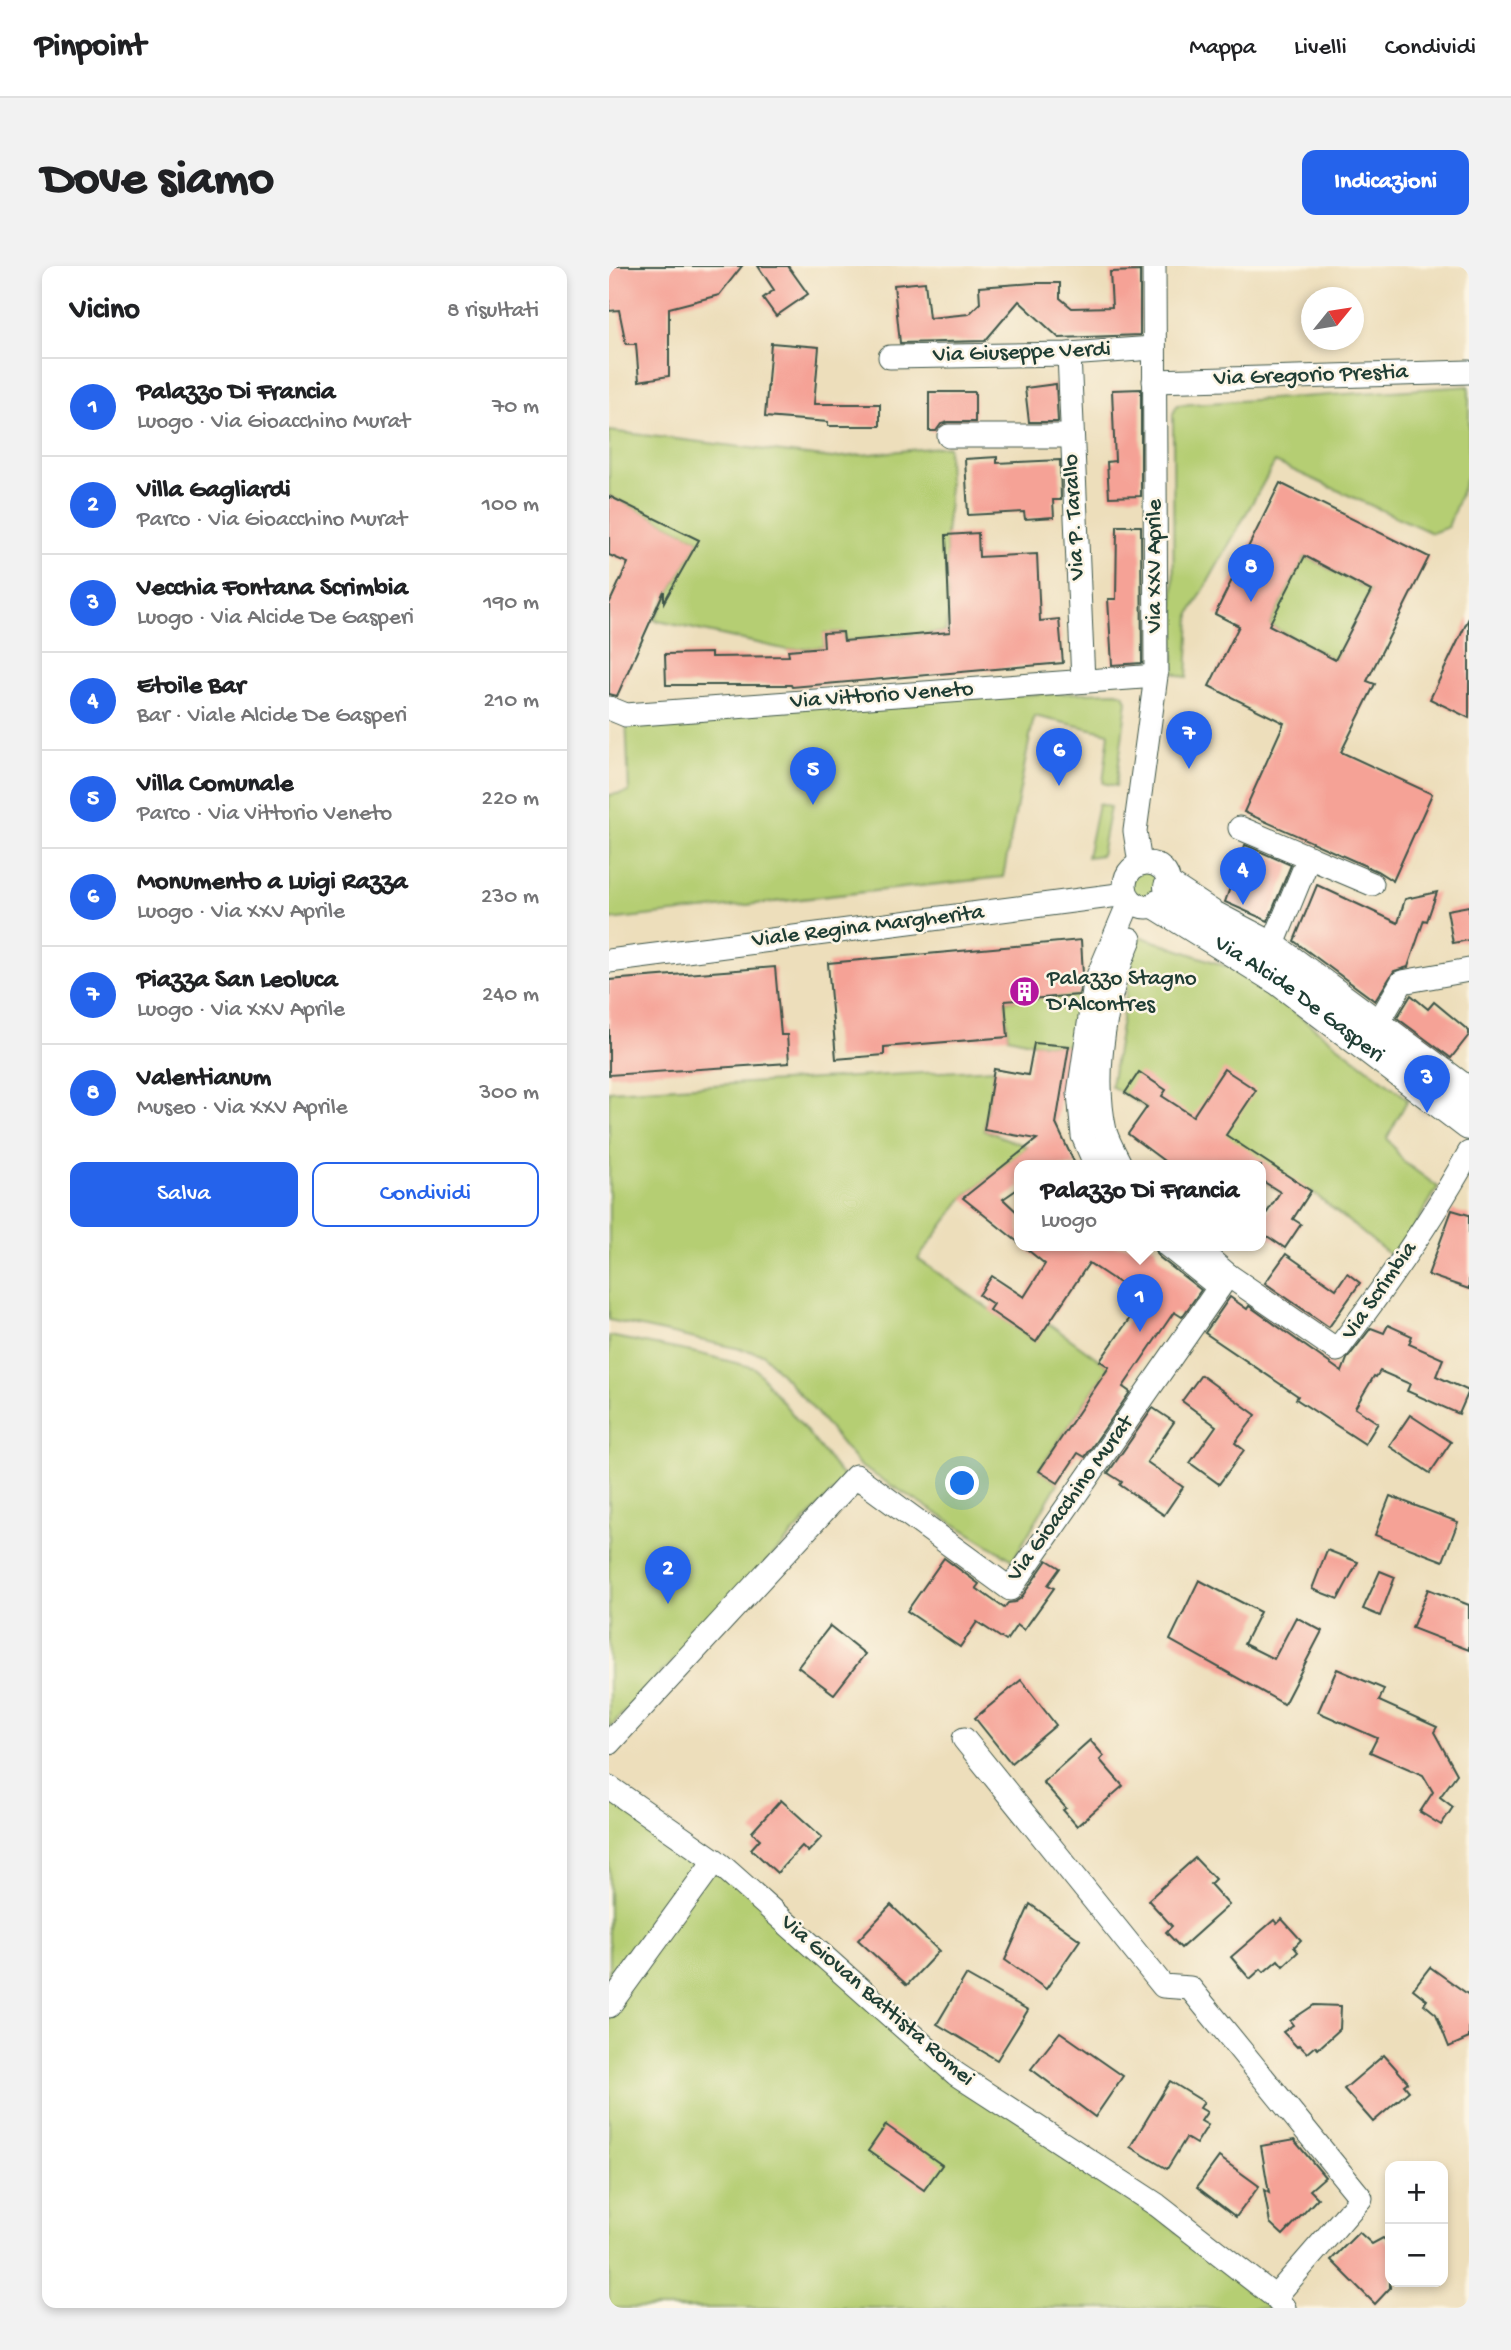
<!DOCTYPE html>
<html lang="it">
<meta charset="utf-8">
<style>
body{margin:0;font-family:"Gochi Hand",sans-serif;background:#f2f2f2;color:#202124}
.controls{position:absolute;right:21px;bottom:21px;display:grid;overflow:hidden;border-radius:14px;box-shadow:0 4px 10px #0003}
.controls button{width:63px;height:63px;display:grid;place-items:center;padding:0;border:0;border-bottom:2px solid #e0e0e0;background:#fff;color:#202124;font:35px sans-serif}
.compass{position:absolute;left:692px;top:21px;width:63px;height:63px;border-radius:50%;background:#fff;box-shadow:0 4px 10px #0003;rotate:60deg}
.you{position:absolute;left:354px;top:1218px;width:24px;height:24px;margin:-18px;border:5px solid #fff;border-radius:50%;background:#1a73e8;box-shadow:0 0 0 10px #1a73e833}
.badge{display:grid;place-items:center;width:46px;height:46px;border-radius:50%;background:#2563eb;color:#fff;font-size:23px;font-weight:700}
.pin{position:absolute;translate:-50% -58px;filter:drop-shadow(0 2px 4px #0008)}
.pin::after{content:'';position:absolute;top:37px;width:24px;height:21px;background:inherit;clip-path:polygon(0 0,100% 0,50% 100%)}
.popup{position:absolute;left:405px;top:894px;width:252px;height:91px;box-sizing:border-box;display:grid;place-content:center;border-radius:14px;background:#fff;filter:drop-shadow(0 2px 5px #0005);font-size:23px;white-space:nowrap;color:#757577}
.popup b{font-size:26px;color:#202124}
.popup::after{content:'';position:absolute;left:50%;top:100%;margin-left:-14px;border:14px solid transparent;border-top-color:#fff}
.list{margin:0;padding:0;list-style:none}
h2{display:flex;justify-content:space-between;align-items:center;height:91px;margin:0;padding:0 28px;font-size:30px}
h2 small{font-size:23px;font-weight:400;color:#757577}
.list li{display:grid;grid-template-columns:46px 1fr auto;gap:21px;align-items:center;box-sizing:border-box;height:98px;padding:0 28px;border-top:2px solid #e0e0e0}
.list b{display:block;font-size:26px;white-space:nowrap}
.list p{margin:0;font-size:23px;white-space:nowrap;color:#757577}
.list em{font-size:23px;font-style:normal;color:#757577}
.actions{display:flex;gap:14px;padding:21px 28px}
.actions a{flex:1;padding:16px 0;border:2px solid #2563eb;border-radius:14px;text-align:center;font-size:24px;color:#2563eb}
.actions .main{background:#2563eb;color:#fff}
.map{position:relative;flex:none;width:860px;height:2042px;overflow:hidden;border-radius:14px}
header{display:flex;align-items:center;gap:42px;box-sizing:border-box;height:98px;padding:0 35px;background:#fff;border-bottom:2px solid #e0e0e0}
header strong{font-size:33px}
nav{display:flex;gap:38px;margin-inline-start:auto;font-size:24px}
.intro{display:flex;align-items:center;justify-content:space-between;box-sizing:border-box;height:168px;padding:0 42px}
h1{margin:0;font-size:49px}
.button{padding:18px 32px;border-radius:14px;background:#2563eb;color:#fff;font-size:24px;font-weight:700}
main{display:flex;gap:42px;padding:0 42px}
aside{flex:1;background:#fff;border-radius:14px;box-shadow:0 4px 10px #0003}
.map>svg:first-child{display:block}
.green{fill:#b5ce73;stroke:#6a8654;stroke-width:2}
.building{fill:#f5a296;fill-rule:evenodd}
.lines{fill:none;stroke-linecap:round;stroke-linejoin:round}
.minor-casing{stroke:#3e5548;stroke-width:25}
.major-casing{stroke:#3e5548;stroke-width:32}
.minor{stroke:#fff;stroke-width:23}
.major{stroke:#fff;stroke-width:30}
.labels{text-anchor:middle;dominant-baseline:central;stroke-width:5;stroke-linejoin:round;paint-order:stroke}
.street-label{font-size:23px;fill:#1f3d34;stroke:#fcf5e5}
.poi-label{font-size:23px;fill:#1f3d34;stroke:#fcf5e5;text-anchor:start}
</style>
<header>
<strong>Pinpoint</strong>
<nav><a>Mappa</a><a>Livelli</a><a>Condividi</a></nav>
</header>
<div class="intro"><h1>Dove siamo</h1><a class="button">Indicazioni</a></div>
<main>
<aside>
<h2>Vicino<small>8 risultati</small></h2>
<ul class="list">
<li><span class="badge">1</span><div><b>Palazzo Di Francia</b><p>Luogo · Via Gioacchino Murat</p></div><em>70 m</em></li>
<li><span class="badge">2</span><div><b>Villa Gagliardi</b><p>Parco · Via Gioacchino Murat</p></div><em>100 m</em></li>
<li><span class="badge">3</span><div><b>Vecchia Fontana Scrimbia</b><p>Luogo · Via Alcide De Gasperi</p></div><em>190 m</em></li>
<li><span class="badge">4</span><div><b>Etoile Bar</b><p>Bar · Viale Alcide De Gasperi</p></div><em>210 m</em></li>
<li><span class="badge">5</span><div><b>Villa Comunale</b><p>Parco · Via Vittorio Veneto</p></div><em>220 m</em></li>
<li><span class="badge">6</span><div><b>Monumento a Luigi Razza</b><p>Luogo · Via XXV Aprile</p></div><em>230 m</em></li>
<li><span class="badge">7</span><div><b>Piazza San Leoluca</b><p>Luogo · Via XXV Aprile</p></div><em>240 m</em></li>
<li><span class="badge">8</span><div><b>Valentianum</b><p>Museo · Via XXV Aprile</p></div><em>300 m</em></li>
</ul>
<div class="actions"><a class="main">Salva</a><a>Condividi</a></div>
</aside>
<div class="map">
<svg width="860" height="2042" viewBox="0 0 860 2042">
<rect width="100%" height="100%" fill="#fcf5e5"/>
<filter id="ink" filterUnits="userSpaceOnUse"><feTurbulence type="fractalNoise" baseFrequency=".0143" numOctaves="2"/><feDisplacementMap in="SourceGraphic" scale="14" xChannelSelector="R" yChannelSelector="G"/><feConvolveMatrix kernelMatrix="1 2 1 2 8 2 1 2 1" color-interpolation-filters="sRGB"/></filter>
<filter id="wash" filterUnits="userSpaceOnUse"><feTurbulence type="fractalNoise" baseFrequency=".00686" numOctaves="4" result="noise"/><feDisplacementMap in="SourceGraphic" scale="28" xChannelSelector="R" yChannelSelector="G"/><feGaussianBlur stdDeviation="1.57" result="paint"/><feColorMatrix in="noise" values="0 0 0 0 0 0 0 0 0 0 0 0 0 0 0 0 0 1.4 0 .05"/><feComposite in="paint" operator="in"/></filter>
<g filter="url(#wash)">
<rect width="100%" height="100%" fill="#eddebb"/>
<g class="green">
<polygon points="860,120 860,205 839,261 823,267 666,196 581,348 578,412 565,407 564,148 568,139"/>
<polygon points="0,165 223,192 339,180 340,235 337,269 340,346 336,366 235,375 234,366 215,367 215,381 179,384 45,354 90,274 0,230"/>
<polygon points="696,290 762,325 726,394 660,359"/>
<polygon points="507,426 515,428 518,435 507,520 494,517 500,467 425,450 394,611 0,654 0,529 20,526 17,449 430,428"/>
<polygon points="489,538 501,541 492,589 478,591"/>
<path d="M539 597 552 602 557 607 542 642 527 639C513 617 510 606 539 597Z"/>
<polygon points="527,669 631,705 799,833 778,872 795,896 829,921 786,993 702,925 686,936 652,914 652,900 630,900 502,820"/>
<polygon points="476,728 460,780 425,777 399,771 396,735"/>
<polygon points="385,803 375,864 419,881 354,932 309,993 426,1075 439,1057 500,1101 430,1204 449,1217 404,1294 251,1200 202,1140 154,1088 0,1054 0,825"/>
<polygon points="0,1070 92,1088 146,1102 236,1213 0,1462"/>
<polygon points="0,1532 106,1594 347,1808 675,2042 0,2042"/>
</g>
<g id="blocks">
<g class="building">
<polygon points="0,0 133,0 110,29 60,42 60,110 30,115 27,78 17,78 10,44 0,45"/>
<polygon points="149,0 179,0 199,28 167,50 154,32 165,24"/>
<polygon points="531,5 531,69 450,72 410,35 376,75 291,77 285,19 316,16 320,52 360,48 371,37 370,21 425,17 451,17 451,32 463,42 503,41 501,6"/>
<polygon points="162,77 210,81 205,138 271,138 271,160 219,160 219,156 156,151"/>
<polygon points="447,118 449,156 420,156 416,122"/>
<polygon points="532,123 532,230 500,231 498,196 506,195 503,124"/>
<polygon points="320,126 366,126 366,156 339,156 332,158 327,165 320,165"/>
<polygon points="388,191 388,197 451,194 452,234 444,234 445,251 416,253 415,246 359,249 356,193"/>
<path d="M671 217 820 291 758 415 766 418 732 486 823 528 784 615 768 605 635 546 675 457 600 420 630 360 606 348ZM696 290 762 325 726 394 660 359Z"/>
<polygon points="0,230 90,274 55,336 55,325 8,430 0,428 0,338 19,297 0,289"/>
<polygon points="508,260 532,260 533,397 503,399 499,333 507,333"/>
<polygon points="369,267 370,291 428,288 431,355 450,353 454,397 183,421 182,419 57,419 56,388 102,387 102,391 180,390 179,384 215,381 214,367 234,366 235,375 341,366 337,269"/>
<polygon points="860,352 860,452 821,433"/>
<polygon points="636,579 682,599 659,655 616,636"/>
<polygon points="708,619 789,657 796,633 828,626 818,655 815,654 799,701 785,705 766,735 685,675"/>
<polygon points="860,640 860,674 844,677 838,644"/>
<polygon points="472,674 474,708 470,729 396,735 399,771 275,781 275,789 227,793 219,697"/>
<polygon points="166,701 172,769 178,769 180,797 0,809 0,714"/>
<polygon points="802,729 819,743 825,736 860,765 860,769 842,792 788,752"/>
<polygon points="425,777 460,780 447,858 467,900 410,900 410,922 394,933 410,948 410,977 354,932 428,873 375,864 385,803 419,809"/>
<polygon points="615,803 647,824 617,869 702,925 684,953 692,958 676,982 652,966 652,956 671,926 652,914 652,900 562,900 519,868 538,841 516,827 530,806 557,824 553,830 584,850"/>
<polygon points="843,944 860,949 860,1023 819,1009"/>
<polygon points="414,980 545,980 550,991 592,1024 573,1051 565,1046 514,1121 521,1126 476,1191 469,1187 449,1217 430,1205 500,1101 491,1095 534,1033 480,997 427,1076 380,1044 384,1038 370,1029 383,1010 415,1031 436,998"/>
<polygon points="677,988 727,1023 738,1007 751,1017 720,1061 656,1017"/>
<polygon points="621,1031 638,1043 640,1040 733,1106 738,1093 762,1062 775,1067 779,1059 803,1070 800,1078 834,1093 827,1110 860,1125 850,1148 798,1125 801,1118 771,1105 767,1111 765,1110 746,1142 769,1157 756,1178 687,1133 689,1130 596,1067"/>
<polygon points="592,1109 647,1149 626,1177 635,1184 610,1218 581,1197 607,1160 573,1135"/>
<polygon points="544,1142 565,1156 538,1196 574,1221 555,1249 511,1219 513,1216 499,1207"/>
<polygon points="801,1149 842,1176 821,1207 780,1180"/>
<polygon points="781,1230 849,1256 834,1295 766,1269"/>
<polygon points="718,1284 749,1296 729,1333 703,1323"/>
<polygon points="335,1292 370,1318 367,1322 395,1342 399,1337 406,1336 412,1332 438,1294 451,1302 439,1319 445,1322 415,1364 408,1359 397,1375 368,1356 351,1381 298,1345"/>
<polygon points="771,1305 786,1311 771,1350 754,1343"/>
<polygon points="590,1314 651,1346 635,1378 665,1393 687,1351 713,1365 675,1438 561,1374"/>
<polygon points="819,1323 860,1339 860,1384 803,1362"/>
<polygon points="221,1360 256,1388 225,1428 189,1401"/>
<polygon points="728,1403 775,1423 770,1435 828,1461 825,1466 848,1508 831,1531 844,1541 832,1559 811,1546 824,1526 814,1509 761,1486 768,1472 709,1446"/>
<polygon points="412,1414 447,1459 402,1497 366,1452"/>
<polygon points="481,1474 495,1490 491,1494 514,1520 468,1560 454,1544 457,1542 434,1516"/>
<polygon points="172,1534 213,1571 199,1586 193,1580 168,1607 142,1583 151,1573 143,1566"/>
<polygon points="586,1592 606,1613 601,1618 620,1639 572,1682 557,1666 563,1660 539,1634"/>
<polygon points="421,1638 471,1674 437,1723 396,1694"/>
<polygon points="282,1639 330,1685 298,1719 249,1674"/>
<polygon points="673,1653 692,1674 685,1681 689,1686 674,1700 669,1694 655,1706 652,1703 641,1713 622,1691 665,1654 668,1658"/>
<polygon points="821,1701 860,1729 860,1772 840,1781 827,1748 815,1738 818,1734 804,1723"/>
<polygon points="357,1709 419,1744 388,1794 328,1758"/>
<polygon points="705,1739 732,1740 731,1763 709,1783 706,1780 698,1787 690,1779 688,1781 674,1766 684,1759 681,1755"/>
<polygon points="451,1766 514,1810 486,1851 422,1803"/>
<polygon points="775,1789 799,1816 795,1819 800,1825 764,1856 735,1823"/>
<polygon points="561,1815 595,1836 591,1842 598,1846 592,1855 599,1859 587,1878 577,1872 558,1903 521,1881"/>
<polygon points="277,1859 333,1899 315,1924 259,1885"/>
<polygon points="685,1874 716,1911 701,1924 709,1932 674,1969 661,1957 655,1924 660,1927 652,1880"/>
<polygon points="610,1891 650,1920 627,1951 588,1921"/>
<polygon points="750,1966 763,1978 774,1972 781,1978 781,2022 766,2038 722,1994"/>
</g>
</g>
</g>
<g filter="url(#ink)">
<use href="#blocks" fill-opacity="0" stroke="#3e5548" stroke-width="2"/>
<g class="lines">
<defs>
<g id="minor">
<polyline points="460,88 474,415"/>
<polyline points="281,91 460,88 544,82"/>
<polyline points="545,115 860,106"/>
<polyline points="340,170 462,170"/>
<polyline points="0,442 17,449 547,410"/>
<polyline points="631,562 763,618"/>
<circle cx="538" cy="619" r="22"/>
<polyline points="531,598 526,565 547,410 545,0"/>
<polyline points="663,681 700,591"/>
<polyline points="0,695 517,628"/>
<polyline points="768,759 793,716 860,704"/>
<polyline points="487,900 474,870 470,827 486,717 521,634"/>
<path d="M512 900C507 889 499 877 496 865 483 806 497 727 521 673"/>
<polyline points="559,980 608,1019"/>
<path d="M585 980 619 1009 728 1084C776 1021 821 957 860 887"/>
<polyline points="355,1473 554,1720 581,1722 752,1932 666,2031"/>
<polyline points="0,1477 247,1210 401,1323 619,1009"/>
<polyline points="0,1521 112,1599 347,1808 548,1939 666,2031 675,2042"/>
<polyline points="0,1740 106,1594"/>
</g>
<g id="major">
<polyline points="560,621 604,650 663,681 860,827"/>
<path id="s1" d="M549 639 671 715 860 859"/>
</g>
</defs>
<use href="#minor" class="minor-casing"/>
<use href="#major" class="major-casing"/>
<use href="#minor" class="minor"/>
<use href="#major" class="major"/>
</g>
</g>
<defs>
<symbol id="building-disc" viewBox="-11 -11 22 22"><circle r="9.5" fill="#b5179e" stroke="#fcf5e5"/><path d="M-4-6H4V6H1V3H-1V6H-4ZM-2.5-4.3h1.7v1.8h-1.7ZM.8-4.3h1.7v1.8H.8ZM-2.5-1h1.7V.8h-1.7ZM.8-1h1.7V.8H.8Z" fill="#fff"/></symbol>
</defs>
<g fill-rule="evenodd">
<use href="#building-disc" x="398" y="708" width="35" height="35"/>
</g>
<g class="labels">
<g class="street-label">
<text transform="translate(413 87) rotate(-2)">Via Giuseppe Verdi</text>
<text transform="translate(702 110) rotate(-2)">Via Gregorio Prestia</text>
<text transform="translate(466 251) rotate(-93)">Via P. Tarallo</text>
<text transform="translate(546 300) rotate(-90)">Via XXV Aprile</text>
<text transform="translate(273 430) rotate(-4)">Via Vittorio Veneto</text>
<text transform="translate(259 661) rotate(-7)">Viale Regina Margherita</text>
<text stroke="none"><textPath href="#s1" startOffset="170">Via Alcide De Gasperi</textPath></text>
<text transform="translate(771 1025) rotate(-55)">Via Scrimbia</text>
<text transform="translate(462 1233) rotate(-54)">Via Gioacchino Murat</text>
<text transform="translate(268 1735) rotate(41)">Via Giovan Battista Romei</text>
</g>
<g class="poi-label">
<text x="438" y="713">Palazzo Stagno<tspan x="438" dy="26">D'Alcontres</tspan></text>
</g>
</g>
</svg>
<div class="controls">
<button>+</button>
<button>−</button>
</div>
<svg class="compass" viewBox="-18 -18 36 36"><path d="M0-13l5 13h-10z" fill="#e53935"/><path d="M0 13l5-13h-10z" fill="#757577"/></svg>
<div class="you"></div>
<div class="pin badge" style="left:531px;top:1066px">1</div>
<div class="popup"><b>Palazzo Di Francia</b>Luogo</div>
<div class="pin badge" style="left:59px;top:1338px">2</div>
<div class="pin badge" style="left:818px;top:847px">3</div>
<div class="pin badge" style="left:634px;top:639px">4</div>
<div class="pin badge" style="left:204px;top:539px">5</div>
<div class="pin badge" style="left:450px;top:520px">6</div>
<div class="pin badge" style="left:580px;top:503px">7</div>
<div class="pin badge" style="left:642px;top:336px">8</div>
</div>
</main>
